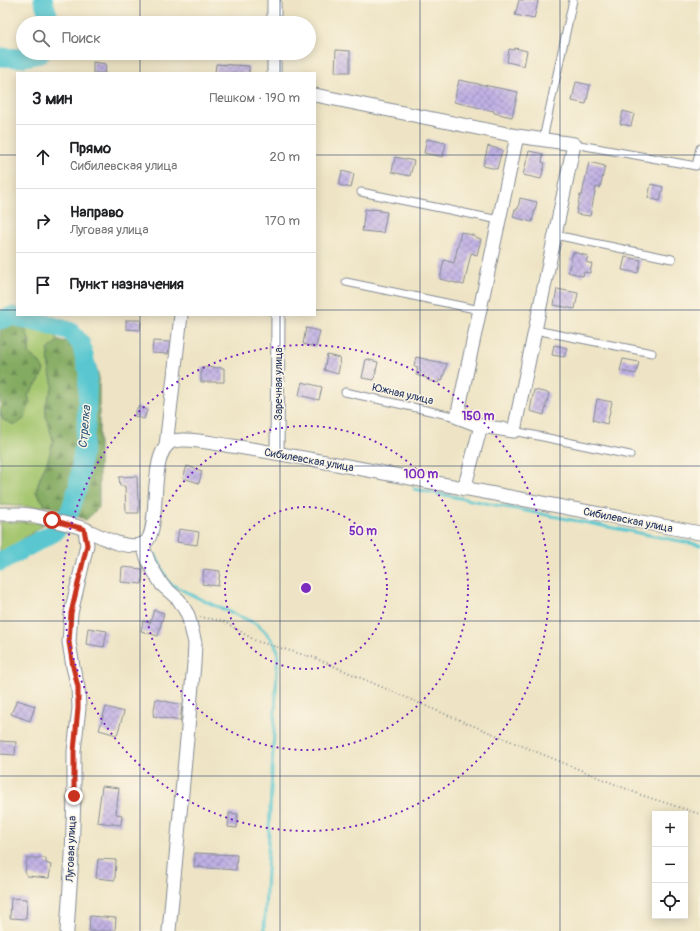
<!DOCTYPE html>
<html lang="ru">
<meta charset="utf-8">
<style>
body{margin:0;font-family:Pangolin,sans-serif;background:#f6f6f6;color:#202124}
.controls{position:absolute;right:12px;bottom:12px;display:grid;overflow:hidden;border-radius:0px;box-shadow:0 2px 10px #0003}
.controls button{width:36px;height:36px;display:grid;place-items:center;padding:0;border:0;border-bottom:1px solid #e0e0e0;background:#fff;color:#202124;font:20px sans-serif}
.stop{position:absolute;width:12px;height:12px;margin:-9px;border:3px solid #c8321e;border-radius:50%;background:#fff}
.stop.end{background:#c8321e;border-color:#fff;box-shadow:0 1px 4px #0008}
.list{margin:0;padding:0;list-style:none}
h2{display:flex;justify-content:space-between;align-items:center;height:52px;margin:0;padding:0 16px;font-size:17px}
h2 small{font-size:13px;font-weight:400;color:#757577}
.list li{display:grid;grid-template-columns:26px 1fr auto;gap:12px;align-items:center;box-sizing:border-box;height:64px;padding:0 16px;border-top:1px solid #e0e0e0}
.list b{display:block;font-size:15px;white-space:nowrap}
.list p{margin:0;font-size:13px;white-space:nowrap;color:#757577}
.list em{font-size:13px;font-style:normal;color:#757577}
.icon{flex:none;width:22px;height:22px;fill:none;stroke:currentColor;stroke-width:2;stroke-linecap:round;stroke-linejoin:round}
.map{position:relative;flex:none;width:700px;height:931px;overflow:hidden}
.search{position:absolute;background:#fff;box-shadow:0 2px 10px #0003;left:16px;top:16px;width:300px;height:44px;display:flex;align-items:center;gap:10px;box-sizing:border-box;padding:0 14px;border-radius:22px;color:#757577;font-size:15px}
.panel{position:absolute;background:#fff;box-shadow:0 2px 10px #0003;left:16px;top:72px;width:300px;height:244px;border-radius:0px}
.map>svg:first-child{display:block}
.green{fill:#a5c66f;stroke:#607a66}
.forest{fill:url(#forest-firs);stroke:#506d60}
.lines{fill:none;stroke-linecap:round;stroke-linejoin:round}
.stream{stroke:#5ac7d0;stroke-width:3}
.river{stroke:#5ac7d0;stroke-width:19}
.building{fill:url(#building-cross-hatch)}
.lane-casing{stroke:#848a92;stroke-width:9}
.street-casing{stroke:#848a92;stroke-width:15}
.path{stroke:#848a92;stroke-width:2;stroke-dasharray:1 3;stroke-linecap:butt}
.lane{stroke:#fff;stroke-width:7}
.street{stroke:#fff;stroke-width:13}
.route{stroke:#c8321e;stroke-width:5}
.grid{fill:none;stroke:#1b2f5e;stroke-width:1;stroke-opacity:0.55}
.ring{fill:none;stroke:#7b2cbf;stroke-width:2;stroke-dasharray:2 4}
.labels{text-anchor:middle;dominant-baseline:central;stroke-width:3;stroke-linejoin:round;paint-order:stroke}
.street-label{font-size:11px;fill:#1b2f5e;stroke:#fcf5e5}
.water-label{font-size:12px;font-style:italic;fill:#2b557a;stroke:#fcf5e5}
.centre{fill:#7b2cbf;stroke:#fcf5e5;stroke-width:2}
.ring-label{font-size:12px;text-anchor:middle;font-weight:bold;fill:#7b2cbf;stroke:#fcf5e5;stroke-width:3;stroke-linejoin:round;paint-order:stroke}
</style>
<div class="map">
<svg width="700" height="931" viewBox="0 0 700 931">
<defs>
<pattern id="forest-firs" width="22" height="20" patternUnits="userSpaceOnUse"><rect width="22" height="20" fill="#84ab62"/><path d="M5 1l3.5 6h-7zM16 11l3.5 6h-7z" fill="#6b8c54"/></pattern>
<pattern id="building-cross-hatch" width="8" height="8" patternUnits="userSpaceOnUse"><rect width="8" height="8" fill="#c0b1e4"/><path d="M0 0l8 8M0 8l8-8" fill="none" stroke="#9b90bc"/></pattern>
</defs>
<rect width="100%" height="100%" fill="#fcf5e5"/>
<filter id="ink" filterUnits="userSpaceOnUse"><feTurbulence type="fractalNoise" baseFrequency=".025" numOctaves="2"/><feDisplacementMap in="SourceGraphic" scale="8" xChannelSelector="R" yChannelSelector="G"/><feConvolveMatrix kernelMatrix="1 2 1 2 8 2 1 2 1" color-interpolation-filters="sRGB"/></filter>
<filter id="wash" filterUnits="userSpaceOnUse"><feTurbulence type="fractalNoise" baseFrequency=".012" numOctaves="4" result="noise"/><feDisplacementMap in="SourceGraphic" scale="16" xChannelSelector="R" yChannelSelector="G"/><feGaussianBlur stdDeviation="0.9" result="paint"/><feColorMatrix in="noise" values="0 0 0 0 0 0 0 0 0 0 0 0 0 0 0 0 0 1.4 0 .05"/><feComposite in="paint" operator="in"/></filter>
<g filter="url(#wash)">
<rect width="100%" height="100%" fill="#eee4c5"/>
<g class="green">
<polygon points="10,320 34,324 53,330 58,341 48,350 49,367 53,386 46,403 46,416 53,440 49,457 40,478 36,492 46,506 37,507 0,505 0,412 3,420 28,395 39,381 38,361 29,354 30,342 26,331"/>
<polygon points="0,522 28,522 44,524 34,532 24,538 16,546 7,550 0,551"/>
</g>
<g class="forest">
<path d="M0 316C6 318 22 326 26 331 30 337 29 347 29 354L38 361 44 370 39 381 28 395 30 403 24 419 15 425 3 420 0 412Z"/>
<polygon points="58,341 75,342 95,363 99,377 99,507 86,520 60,509 46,506 36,492 40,478 49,457 53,440 46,416 46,403 53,386 49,367 48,350"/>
</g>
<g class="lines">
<g class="stream">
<polyline points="414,489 700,545"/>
<path d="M155 554 169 583 198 598 257 624C266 632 274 640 278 651L264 931"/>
</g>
<g class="river">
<polyline points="43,0 51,23"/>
<polyline points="0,57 21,58 40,54 41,53"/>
<polyline points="0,320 12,316 40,322 70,331 81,344 88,372 86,427 78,487 70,511 55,532 0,562"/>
</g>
</g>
<g id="blocks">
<g class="building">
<polygon points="519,0 533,0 538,1 534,19 515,15"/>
<polygon points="515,48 527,51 524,66 507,62 509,49 514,50"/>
<polygon points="336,50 350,51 350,72 335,72"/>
<polygon points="93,62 106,64 105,73 93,73"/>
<polygon points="216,64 249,66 249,73 215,73"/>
<polygon points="459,80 518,92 512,117 494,113 494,111 454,102"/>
<polygon points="576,82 590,85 586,104 572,101"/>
<polygon points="623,111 634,114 631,126 620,124"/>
<polygon points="427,139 446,143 443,157 424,153"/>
<polygon points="488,146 502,150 497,169 483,166"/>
<polygon points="529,151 543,154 542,162 545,163 541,179 523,175"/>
<polygon points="395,157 414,161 410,176 392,172"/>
<polygon points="589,162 605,166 600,188 596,187 590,216 576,214 580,195 582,195"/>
<polygon points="342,171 354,174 351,188 339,185"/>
<polygon points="651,184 663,187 660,201 648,198"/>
<polygon points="520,198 537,202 532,222 513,217 515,209 518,209"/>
<polygon points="365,209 370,210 371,209 381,210 380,211 387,212 383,233 362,231"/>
<polygon points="461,232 475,236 475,237 481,239 477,255 471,253 464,285 440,279 444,260 454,263"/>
<polygon points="573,252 588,256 586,262 592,264 590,273 584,272 583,276 568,272"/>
<polygon points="625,257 641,260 638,273 622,270"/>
<polygon points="557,289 578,293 575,309 554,305"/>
<polygon points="126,320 141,320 140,330 126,329"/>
<polygon points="306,328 320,331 316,347 303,344"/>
<polygon points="153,341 170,342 168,354 152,353"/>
<polygon points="554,345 567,348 564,357 552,355"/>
<polygon points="327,355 340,358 339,362 340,363 338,374 324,370"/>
<polygon points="416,357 447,364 442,381 439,380 439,383 427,380 427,378 416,375 418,367 414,366"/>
<polygon points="366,359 378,362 374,380 362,378"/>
<polygon points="623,359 639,362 636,374 620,371"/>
<polygon points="201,367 224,368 224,382 201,382"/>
<polygon points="302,382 322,387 319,400 299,395"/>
<polygon points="534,390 549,393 544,415 530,411"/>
<polygon points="597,399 612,402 607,424 593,420"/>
<polygon points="138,406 147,410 144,419 134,416"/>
<polygon points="187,466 202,471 199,483 183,478"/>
<polygon points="137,476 138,500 139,500 139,513 126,513 125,486 120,486 119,477"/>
<polygon points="179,529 199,532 197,545 177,542"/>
<polygon points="122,567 143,569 142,584 121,582"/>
<polygon points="204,569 220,571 218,586 202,584"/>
<polygon points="154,610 164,613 158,636 141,631 143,621 150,623"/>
<polygon points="88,628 107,631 104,647 86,644"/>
<polygon points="156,699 182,705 180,721 153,716"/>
<polygon points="17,700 35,706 30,721 11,714"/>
<polygon points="106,707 124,712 117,735 99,730"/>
<polygon points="0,741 16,742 15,755 0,754"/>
<polygon points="102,786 119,788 116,814 122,815 121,825 97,822"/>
<polygon points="229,813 238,814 237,828 228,827"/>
<polygon points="195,853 237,855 236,870 194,867"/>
<polygon points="27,858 46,858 46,863 51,865 49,878 27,876 25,872"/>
<polygon points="98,859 116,860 115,880 96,878"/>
<polygon points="11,898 27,899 26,919 10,918"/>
<polygon points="90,916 116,918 115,931 89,931"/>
</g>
</g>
</g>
<g filter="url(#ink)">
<use href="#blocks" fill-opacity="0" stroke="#848a92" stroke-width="1"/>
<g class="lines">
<defs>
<g id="lane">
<polyline points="543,139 573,0"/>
<polyline points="574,144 696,166 700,148"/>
<polyline points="361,192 499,220"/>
<polyline points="555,235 672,259"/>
<polyline points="346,282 480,310"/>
<polyline points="535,330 652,353"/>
<polyline points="345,392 457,417"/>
<polyline points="514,431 630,455"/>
</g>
<g id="street">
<polyline points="274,23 274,0"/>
<polyline points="274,73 274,53"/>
<polyline points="315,95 517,136 457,417 481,426 464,489"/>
<polyline points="481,426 514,431 574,144 517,136"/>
<polyline points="166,446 181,315"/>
<polyline points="277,453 278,315"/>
<path d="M0 514C7 514 13 514 20 514 31 514 44 518 55 521 64 523 73 525 82 528 99 535 125 551 143 544 164 535 145 452 173 441 174 441 180 440 181 440 198 439 216 444 232 446 271 452 309 459 347 466 464 489 582 511 700 533"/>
<polyline points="142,544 149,563 162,585 179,600 188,615 195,643 194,664 169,931"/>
<polyline points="67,931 72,856 74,796 74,751 79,708 78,687 73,667 69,642 71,613 87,545 85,529"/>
</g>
</defs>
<use href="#lane" class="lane-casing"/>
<use href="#street" class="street-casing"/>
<polyline class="path" points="200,617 223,621 256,641 315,658 428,707 641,795 700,814"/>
<use href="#lane" class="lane"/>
<use href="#street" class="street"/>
</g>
</g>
<g class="lines" filter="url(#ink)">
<polyline class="route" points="52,520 84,529 87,545 71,613 69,642 73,667 78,687 78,708 74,751 74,796"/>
</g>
<path class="grid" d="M140 0V23M280 0V23M420 0V931M560 0V931M140 53V73M280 53V73M0 155H17M315 155H700M0 310H17M315 310H700M140 315V931M280 315V931M0 466H700M0 621H700M0 776H700"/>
<g class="ring">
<circle cx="306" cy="588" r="81"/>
<circle cx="306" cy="588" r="162"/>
<circle cx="306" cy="588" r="243"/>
</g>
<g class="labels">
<g class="street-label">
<text transform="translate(278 384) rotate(-90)">Заречная улица</text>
<text transform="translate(403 394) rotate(13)">Южная улица</text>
<text transform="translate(309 460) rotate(10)">Сибилевская улица</text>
<text transform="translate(628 520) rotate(11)">Сибилевская улица</text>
<text transform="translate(71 849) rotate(-88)">Луговая улица</text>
</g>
<g class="water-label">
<text transform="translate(85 427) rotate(-85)">Стрелка</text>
</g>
</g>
<circle cx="306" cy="588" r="6" class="centre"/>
<g class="ring-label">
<text x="478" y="420">150 m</text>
<text x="421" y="478">100 m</text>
<text x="363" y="535">50 m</text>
</g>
</svg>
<div class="controls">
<button>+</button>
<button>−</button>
<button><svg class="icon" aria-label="locate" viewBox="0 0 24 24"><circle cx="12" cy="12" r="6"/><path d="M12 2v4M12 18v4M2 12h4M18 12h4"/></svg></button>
</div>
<div class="stop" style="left:52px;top:520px"></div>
<div class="stop end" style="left:74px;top:796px"></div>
<div class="search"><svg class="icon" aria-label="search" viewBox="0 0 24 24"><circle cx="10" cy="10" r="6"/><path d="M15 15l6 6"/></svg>Поиск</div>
<section class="panel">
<h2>3 мин<small>Пешком · 190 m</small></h2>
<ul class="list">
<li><svg class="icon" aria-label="ahead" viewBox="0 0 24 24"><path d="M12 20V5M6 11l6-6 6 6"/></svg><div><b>Прямо</b><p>Сибилевская улица</p></div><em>20 m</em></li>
<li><svg class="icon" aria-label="right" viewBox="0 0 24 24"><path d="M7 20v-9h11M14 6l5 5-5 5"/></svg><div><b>Направо</b><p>Луговая улица</p></div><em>170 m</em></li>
<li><svg class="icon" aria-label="arrive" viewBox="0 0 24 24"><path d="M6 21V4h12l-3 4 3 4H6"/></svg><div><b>Пункт назначения</b></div></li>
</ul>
</section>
</div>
